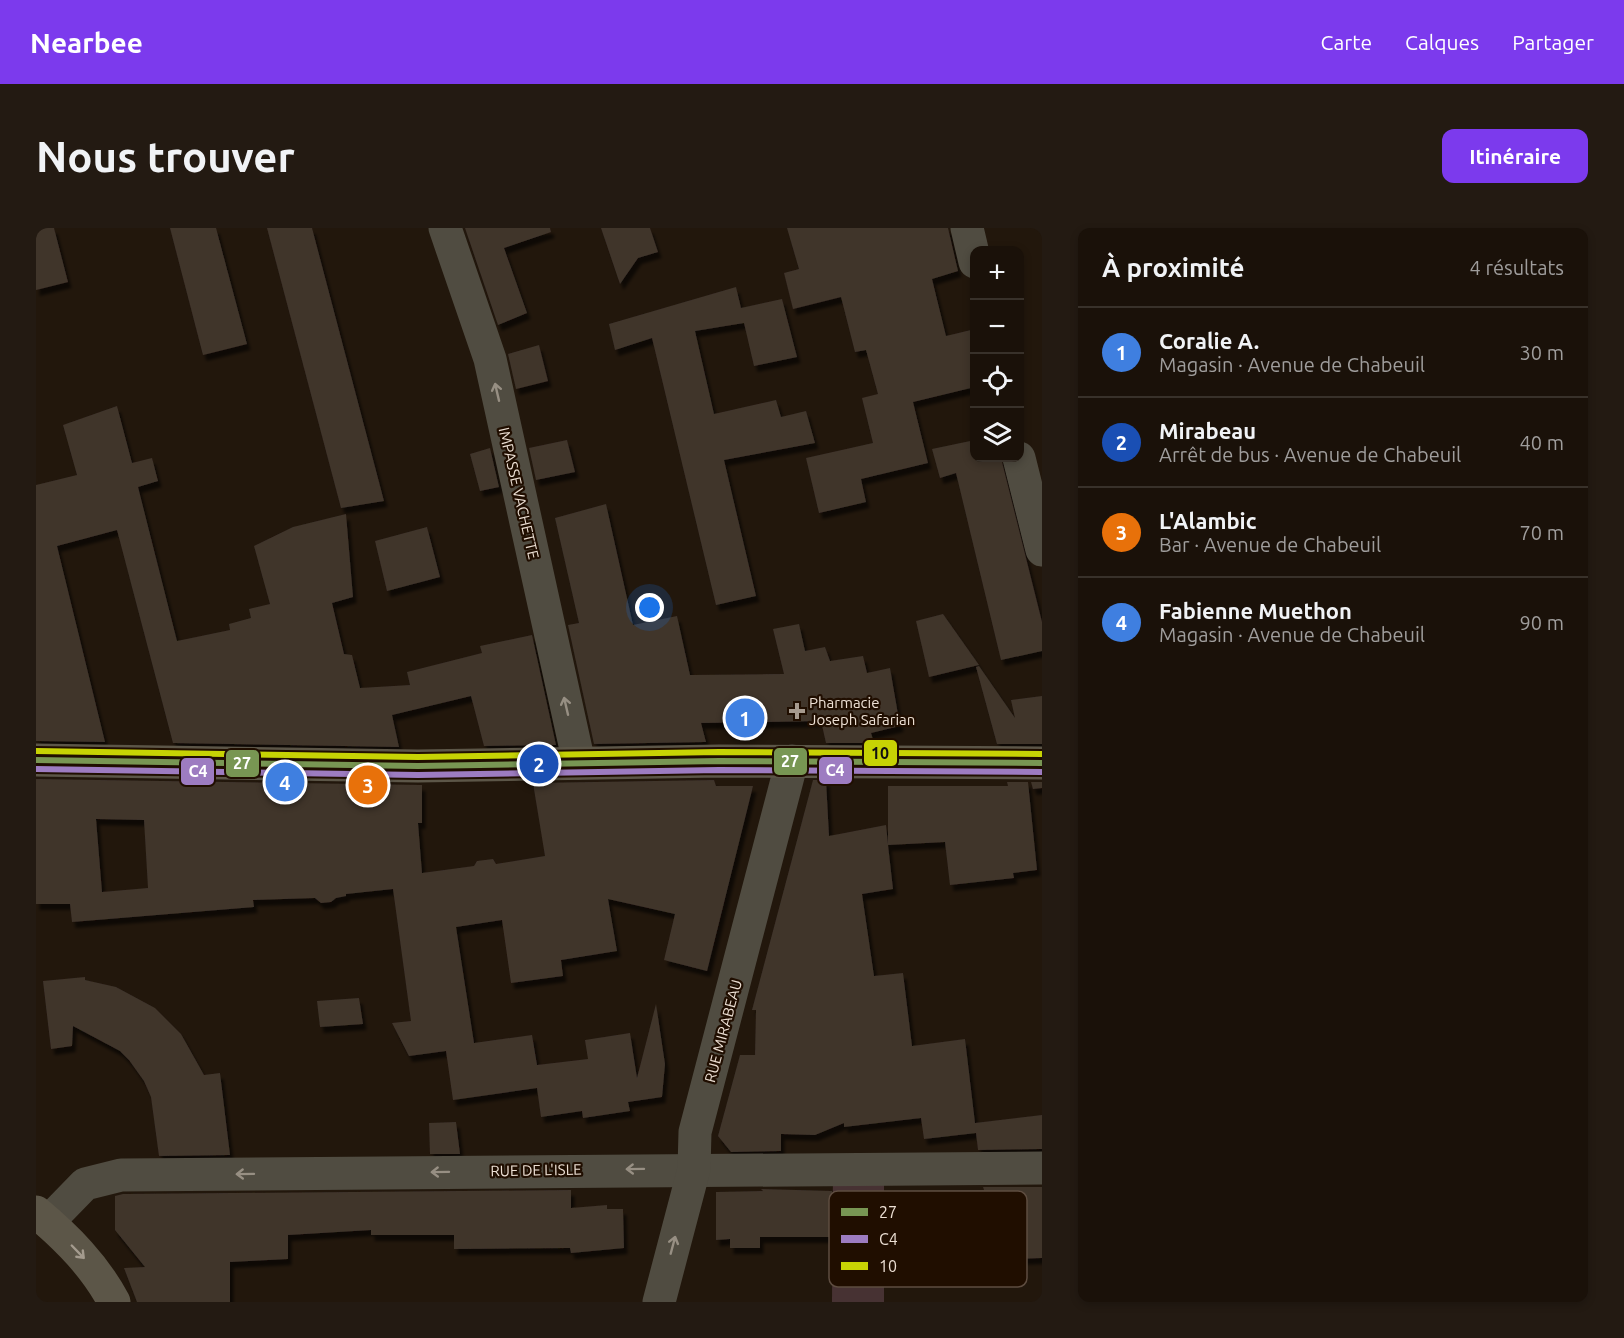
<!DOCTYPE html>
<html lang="fr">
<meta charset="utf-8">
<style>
body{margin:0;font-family:Ubuntu,sans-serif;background:#231a12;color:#f1f3f6}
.controls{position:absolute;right:18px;top:18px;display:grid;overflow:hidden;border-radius:12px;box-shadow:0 3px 9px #0003}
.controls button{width:54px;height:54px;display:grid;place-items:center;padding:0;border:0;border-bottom:2px solid #38312a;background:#1a1109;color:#f1f3f6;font:30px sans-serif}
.you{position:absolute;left:614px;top:380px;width:21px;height:21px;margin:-15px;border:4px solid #fff;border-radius:50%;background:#1a73e8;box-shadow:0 0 0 9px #1a73e833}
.badge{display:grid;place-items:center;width:39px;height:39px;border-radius:50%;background:#7c3aed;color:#fff;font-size:20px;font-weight:700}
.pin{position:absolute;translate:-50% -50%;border:3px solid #fff;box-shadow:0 2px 6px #0006}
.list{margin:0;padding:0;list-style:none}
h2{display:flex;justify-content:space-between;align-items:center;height:78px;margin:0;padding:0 24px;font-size:26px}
h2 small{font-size:20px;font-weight:400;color:#9f9d9c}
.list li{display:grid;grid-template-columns:39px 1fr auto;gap:18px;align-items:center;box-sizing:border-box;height:90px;padding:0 24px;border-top:2px solid #38312a}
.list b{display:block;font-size:22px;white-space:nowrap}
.list p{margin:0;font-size:20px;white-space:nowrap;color:#9f9d9c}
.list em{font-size:20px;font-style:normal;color:#9f9d9c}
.icon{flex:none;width:33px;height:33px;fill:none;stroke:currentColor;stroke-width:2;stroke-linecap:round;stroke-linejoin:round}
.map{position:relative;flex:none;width:1006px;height:1074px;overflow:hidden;border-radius:12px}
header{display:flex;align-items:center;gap:36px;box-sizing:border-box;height:84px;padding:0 30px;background:#7c3aed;color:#fff}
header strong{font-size:28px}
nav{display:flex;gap:33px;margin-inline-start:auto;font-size:21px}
.intro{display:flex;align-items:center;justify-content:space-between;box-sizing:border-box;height:144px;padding:0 36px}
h1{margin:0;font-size:42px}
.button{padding:15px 27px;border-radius:12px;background:#7c3aed;color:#fff;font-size:21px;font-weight:700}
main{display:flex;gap:36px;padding:0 36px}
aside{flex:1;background:#1a1109;border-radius:12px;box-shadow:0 3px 9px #0003}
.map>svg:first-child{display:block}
.green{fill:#473233}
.building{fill:#3f342c;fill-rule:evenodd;filter:url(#shadow)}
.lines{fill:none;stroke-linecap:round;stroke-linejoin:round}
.street{stroke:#504c41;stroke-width:33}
.secondary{stroke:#5c5648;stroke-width:33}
.bus-1-casing{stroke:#200e00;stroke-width:10}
.bus-2-casing{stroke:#200e00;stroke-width:10}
.bus-3-casing{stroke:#200e00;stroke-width:10}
.bus-1{stroke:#789653;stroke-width:6}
.bus-2{stroke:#9d7cc1;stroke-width:6}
.bus-3{stroke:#c7d304;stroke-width:6}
.oneway{stroke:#978f83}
.oneway2{stroke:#a49b8e}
.poi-dot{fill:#a69a8e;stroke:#200e00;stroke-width:2}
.labels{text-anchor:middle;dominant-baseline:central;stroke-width:4.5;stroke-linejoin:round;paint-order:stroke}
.street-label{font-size:15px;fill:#ede0d4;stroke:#200e00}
.poi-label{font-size:15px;fill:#ede0d4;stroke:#200e00;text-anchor:start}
.key{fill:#200e00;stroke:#5e4d40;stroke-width:1.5}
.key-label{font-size:16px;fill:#ede0d4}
.line-badge{stroke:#200e00;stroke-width:2}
.badge-label{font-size:16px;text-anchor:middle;font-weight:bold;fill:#fff}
.pale-badge-label{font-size:16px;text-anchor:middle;font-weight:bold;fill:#111}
</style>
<header>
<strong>Nearbee</strong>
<nav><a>Carte</a><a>Calques</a><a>Partager</a></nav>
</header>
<div class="intro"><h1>Nous trouver</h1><a class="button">Itinéraire</a></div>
<main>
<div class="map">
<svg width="1006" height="1074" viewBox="0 0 1006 1074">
<defs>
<filter id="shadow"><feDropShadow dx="3.5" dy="6" stdDeviation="1.5" flood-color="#0009"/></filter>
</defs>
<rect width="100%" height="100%" fill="#22170c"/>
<polygon class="green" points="797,940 848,940 848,1074 796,1074"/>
<g class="building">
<polygon points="0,0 18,0 32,54 0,62"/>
<polygon points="134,0 180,0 211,116 167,127"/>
<polygon points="231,0 276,0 348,273 305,280"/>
<polygon points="429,0 514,0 515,4 468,20 491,85 462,97"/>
<polygon points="565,0 614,0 622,24 602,30 584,56"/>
<polygon points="751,0 912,0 922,43 896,51 910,108 939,101 939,159 877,174 892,235 825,251 830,274 783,285 770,230 837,215 826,170 842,166 830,122 819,124 805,69 757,81 748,45 763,41"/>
<polygon points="700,59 705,80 746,71 761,129 718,138 708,95 659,103 678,186 740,172 745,189 770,183 779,215 688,232 720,368 680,377 616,110 579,122 573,96"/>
<polygon points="503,117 512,153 480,161 472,126"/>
<polygon points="81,178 96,235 116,230 122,253 102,259 141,413 194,402 193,396 215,390 213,381 234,376 218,318 257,299 310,286 317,369 296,375 308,426 316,427 324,460 374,457 371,444 446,425 444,418 496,407 520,517 448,518 435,468 356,487 363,519 137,515 81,302 21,318 69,514 0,513 0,257 41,247 27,197"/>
<polygon points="531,212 539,244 500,252 493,220"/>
<polygon points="939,212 939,230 965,230 1006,394 1006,423 965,432 920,245 904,250 896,221"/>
<polygon points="454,220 463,259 444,263 434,226"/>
<polygon points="570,276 597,397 641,388 654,447 748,446 737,401 763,396 769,423 789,419 794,433 827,428 831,445 854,440 864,498 835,505 838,515 790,515 785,493 665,495 670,514 558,516 532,397 543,395 519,290"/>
<polygon points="391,299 404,349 351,363 339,313"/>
<polygon points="907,386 943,437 893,449 880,393"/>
<polygon points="943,438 979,490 975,472 1006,468 1006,516 961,516 940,439"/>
<path d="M0 551 386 557V595H382L386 645 438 638 441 633 457 631 460 636 509 628 497 555 678 552 680 558H717L671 743 628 732 639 686 572 671 581 723 525 732 527 748 475 755 466 692 420 699 438 815 496 807 501 837 552 831 549 812 594 805 601 850 620 776 629 836 626 869 592 874 594 883 547 890 546 883 505 889 501 860 417 872 410 823 373 828 356 795 375 793 357 661 310 666V668L300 670 295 674 285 675 279 670 217 672 218 679 36 694 34 676H0ZM60 591 108 592 112 660 66 664Z"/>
<polygon points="777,552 790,552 793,608 850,597 852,616 852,558 972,558 971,554 992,554 1001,642 977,645 978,650 914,657 909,614 852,617 857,661 826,666 838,748 867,745 876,818 929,811 939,895 1006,887 1006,921 942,922 940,905 888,911 885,890 808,899 808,895 779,907 745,906 745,923 695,924 682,908 704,827 719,827 720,782 716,782"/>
<polygon points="995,554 1006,554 1006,560 997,561"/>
<polygon points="49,749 49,752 80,759 119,780 145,806 168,847 184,845 194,927 123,928 115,869 108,853 93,832 84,823 37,798 36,818 15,821 7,753"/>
<polygon points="323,770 327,796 284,799 281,773"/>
<polygon points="420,894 424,926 394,926 393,895"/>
<polygon points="947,959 1006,959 1006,1030 947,1032 947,1035 917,1036 918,998 870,1028 848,1030 849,963 948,962"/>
<polygon points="725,961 796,963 796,1009 724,1009 724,1020 694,1020 694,1011 680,1012 680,964 727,963"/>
<polygon points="535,962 535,980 571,977 571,981 587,981 588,1020 535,1025 534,1020 418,1021 418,1007 335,1007 335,1002 252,1007 252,1031 194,1034 194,1074 101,1074 88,1040 109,1039 79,1002 79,968 87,966"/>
</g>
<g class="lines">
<g class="street">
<polyline points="409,0 454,131 543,535"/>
<polyline points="931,0 939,34"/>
<polyline points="983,230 1006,322"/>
<polyline points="12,994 49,956 85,947 1006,940"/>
<polyline points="623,1074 658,941 659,904 756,533"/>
</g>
<g class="secondary">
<polyline points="0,532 382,538 683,533 1006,535"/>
<path d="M0 984C31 1010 59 1038 78 1074"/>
</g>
<defs>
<polyline id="bus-1" points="0,532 382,538 683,533 1006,535"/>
<polyline id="bus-2" points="0,541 382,547 683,542 1006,544"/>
<polyline id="bus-3" points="0,523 382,529 683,524 1006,526"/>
</defs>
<use href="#bus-1" class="bus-1-casing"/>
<use href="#bus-2" class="bus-2-casing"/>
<use href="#bus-3" class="bus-3-casing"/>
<use href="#bus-1" class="bus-1"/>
<use href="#bus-2" class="bus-2"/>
<use href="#bus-3" class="bus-3"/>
</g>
<defs><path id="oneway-shaft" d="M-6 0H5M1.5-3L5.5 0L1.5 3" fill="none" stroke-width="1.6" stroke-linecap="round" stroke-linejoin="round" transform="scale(1.5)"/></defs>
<g class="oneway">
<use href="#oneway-shaft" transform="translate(461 164) rotate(-103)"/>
<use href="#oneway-shaft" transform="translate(530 478) rotate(-103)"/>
<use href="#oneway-shaft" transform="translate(599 941) rotate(179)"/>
<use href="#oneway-shaft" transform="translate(404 944) rotate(179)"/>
<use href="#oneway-shaft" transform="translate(209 946) rotate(179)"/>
<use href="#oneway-shaft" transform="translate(637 1017) rotate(-75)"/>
</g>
<use class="oneway2" href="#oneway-shaft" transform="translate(42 1024) rotate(46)"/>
<path class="poi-dot" d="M758 474h6v6h6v6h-6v6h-6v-6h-6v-6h6z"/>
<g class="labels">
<g class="street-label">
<text transform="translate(483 265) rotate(77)">IMPASSE VACHETTE</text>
<text transform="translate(687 803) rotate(-75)">RUE MIRABEAU</text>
<text transform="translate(500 942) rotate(-1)">RUE DE L'ISLE</text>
</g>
<g class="poi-label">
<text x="773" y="474">Pharmacie<tspan x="773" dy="17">Joseph Safarian</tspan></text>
</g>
</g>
<rect x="793" y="963" width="198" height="96" rx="9" class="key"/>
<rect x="805" y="980" width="27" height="8" fill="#789653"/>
<rect x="805" y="1007" width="27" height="8" fill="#9d7cc1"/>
<rect x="805" y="1034" width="27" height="8" fill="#c7d304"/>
<g class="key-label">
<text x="843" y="990">27</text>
<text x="843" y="1017">C4</text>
<text x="843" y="1044">10</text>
</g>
<g class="line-badge">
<rect x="827" y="511" width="35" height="28" rx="6" fill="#c7d304"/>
<rect x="737" y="519" width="35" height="29" rx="6" fill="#789653"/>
<rect x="189" y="521" width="35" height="29" rx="6" fill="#789653"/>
<rect x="782" y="528" width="35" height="29" rx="6" fill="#9d7cc1"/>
<rect x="144" y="529" width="35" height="29" rx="6" fill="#9d7cc1"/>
</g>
<g class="badge-label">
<text x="754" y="539">27</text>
<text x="206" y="541">27</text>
<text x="799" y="548">C4</text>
<text x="162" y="549">C4</text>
</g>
<g class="pale-badge-label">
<text x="844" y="531">10</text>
</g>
</svg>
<div class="controls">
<button>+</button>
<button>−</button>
<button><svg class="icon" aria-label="locate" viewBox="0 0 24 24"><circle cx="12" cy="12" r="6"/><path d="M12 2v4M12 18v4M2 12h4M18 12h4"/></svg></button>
<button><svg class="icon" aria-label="layers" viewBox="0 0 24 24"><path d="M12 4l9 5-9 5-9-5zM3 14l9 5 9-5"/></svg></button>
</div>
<div class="you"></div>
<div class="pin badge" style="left:709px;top:490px;background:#3f7fe0">1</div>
<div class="pin badge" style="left:503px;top:536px;background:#1a4fb4">2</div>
<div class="pin badge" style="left:332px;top:557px;background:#e8710a">3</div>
<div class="pin badge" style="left:249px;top:554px;background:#3f7fe0">4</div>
</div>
<aside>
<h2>À proximité<small>4 résultats</small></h2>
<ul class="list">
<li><span class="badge" style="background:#3f7fe0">1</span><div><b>Coralie A.</b><p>Magasin · Avenue de Chabeuil</p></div><em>30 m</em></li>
<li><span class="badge" style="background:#1a4fb4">2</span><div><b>Mirabeau</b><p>Arrêt de bus · Avenue de Chabeuil</p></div><em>40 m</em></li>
<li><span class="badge" style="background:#e8710a">3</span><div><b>L'Alambic</b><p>Bar · Avenue de Chabeuil</p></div><em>70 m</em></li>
<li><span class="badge" style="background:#3f7fe0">4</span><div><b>Fabienne Muethon</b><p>Magasin · Avenue de Chabeuil</p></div><em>90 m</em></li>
</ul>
</aside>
</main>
